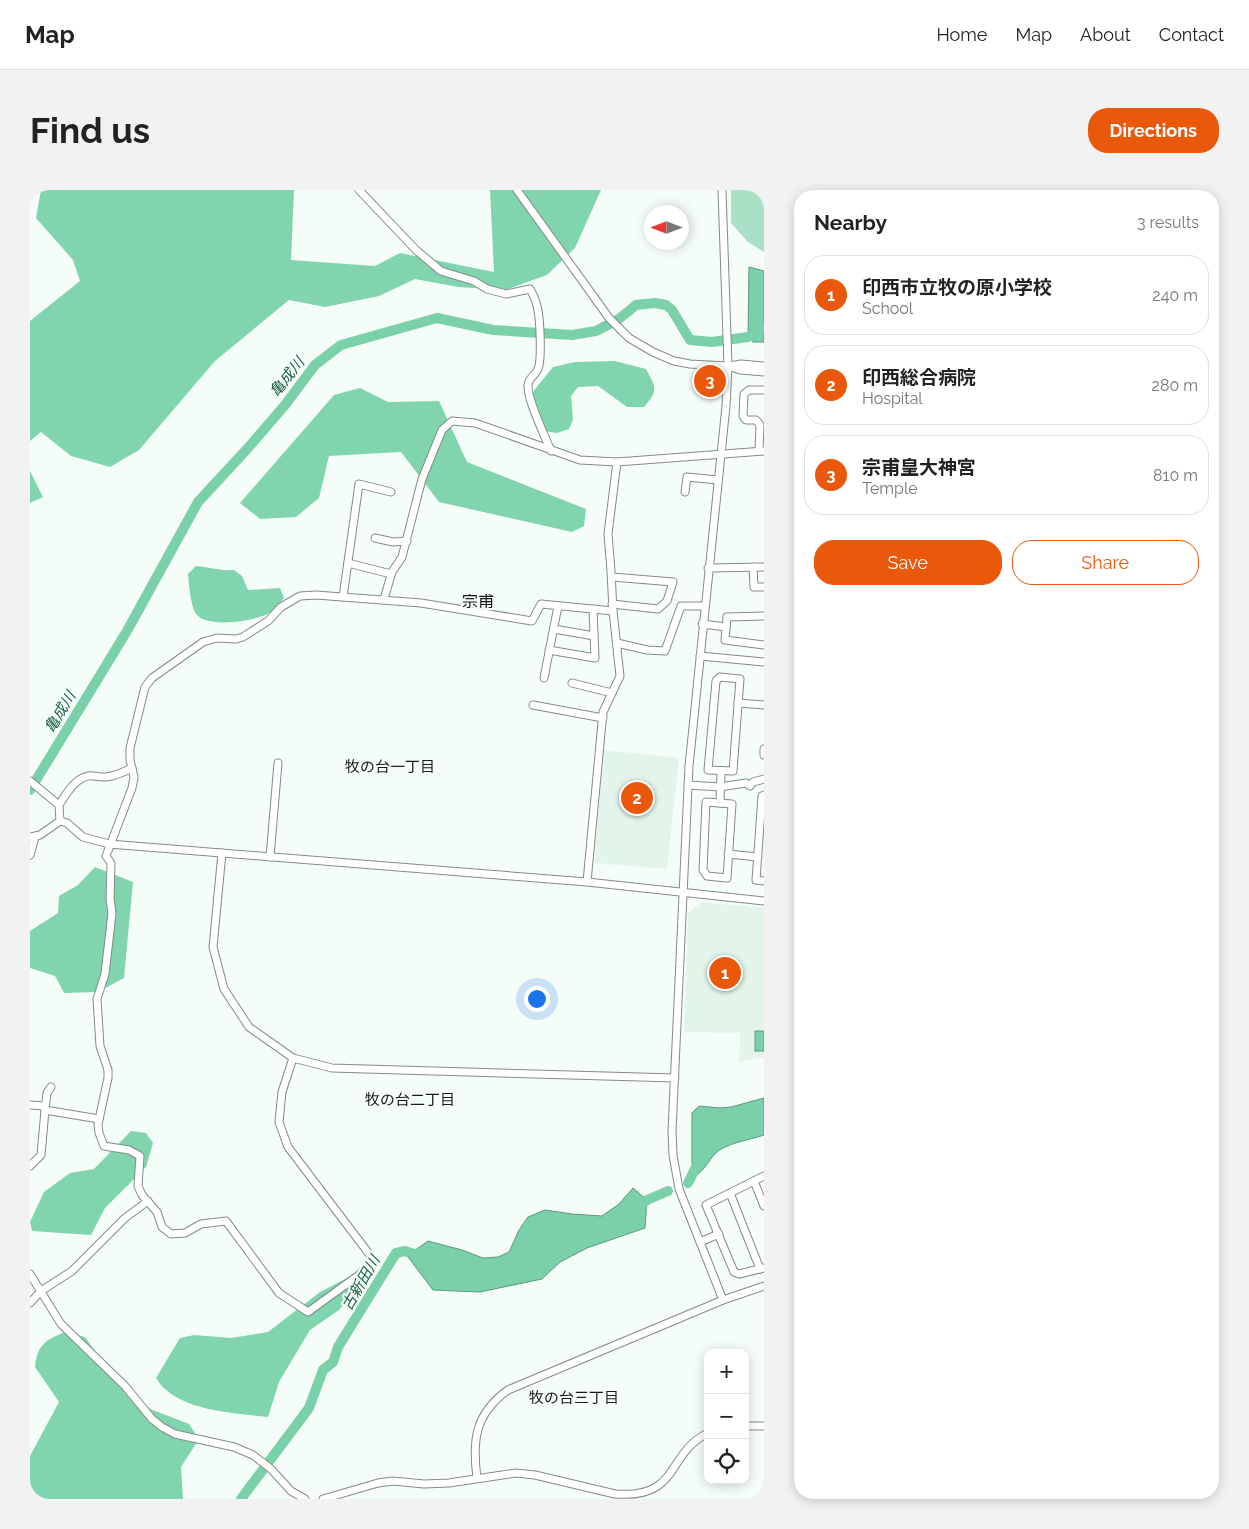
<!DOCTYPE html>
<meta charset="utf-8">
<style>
body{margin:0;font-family:Raleway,"Noto Sans JP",sans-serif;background:#f2f2f2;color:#222}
.controls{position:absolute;right:15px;bottom:15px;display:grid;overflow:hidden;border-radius:10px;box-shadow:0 2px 12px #0003}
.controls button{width:45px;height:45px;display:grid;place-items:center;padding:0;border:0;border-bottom:1px solid #e0e0e0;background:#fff;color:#222;font:25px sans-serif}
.compass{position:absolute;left:614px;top:15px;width:45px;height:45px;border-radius:50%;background:#fff;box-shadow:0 2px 12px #0003;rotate:270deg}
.you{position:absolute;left:506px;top:808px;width:18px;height:18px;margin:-12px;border:4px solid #fff;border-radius:50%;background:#1a73e8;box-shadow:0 0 0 8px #1a73e833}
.badge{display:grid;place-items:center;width:32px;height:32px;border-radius:50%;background:#ea580c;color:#fff;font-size:16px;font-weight:700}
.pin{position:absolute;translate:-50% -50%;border:2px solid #fff;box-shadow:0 1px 5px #0006}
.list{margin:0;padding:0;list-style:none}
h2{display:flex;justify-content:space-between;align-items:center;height:65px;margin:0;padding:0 20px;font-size:21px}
h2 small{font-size:16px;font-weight:400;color:#767676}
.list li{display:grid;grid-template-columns:32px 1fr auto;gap:15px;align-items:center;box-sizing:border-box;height:80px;margin:0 10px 10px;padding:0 10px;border:1px solid #e0e0e0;border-radius:20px}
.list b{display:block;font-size:19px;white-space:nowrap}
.list p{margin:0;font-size:16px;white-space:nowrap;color:#767676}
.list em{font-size:16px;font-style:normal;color:#767676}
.actions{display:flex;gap:10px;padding:15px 20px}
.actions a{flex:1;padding:11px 0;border:1px solid #ea580c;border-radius:20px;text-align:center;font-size:18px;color:#ea580c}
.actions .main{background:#ea580c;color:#fff}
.icon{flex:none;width:28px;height:28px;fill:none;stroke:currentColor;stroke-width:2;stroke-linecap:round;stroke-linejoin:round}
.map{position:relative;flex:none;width:734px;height:1309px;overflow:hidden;border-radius:20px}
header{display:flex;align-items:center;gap:30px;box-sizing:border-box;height:70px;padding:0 25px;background:#fff;border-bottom:1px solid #e0e0e0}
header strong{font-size:24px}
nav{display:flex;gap:28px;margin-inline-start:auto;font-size:18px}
.intro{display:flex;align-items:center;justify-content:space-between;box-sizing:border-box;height:120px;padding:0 30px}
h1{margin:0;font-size:35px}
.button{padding:12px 22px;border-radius:20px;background:#ea580c;color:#fff;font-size:18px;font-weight:700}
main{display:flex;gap:30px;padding:0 30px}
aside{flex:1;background:#fff;border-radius:20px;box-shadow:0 2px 12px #0003}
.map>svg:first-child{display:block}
.built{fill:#e3f4eb}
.green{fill:#aae0c5}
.forest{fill:#80d5ae}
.water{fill:#7ad0a8;stroke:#5c997d}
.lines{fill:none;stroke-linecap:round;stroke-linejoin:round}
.river{stroke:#7ad0a8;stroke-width:10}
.minor-casing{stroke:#838b87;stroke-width:9}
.minor{stroke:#fff;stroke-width:7}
.labels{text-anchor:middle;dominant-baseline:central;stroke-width:4.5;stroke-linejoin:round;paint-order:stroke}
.water-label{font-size:15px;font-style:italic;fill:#1f6046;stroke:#f5fdf9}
.neighbourhood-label{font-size:15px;fill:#171a19;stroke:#f5fdf9}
.quarter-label{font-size:16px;fill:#171a19;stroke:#f5fdf9}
</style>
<header>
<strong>Map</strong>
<nav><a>Home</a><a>Map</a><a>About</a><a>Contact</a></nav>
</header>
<div class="intro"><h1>Find us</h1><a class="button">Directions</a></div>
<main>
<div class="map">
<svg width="734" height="1309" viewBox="0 0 734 1309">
<rect width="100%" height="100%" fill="#f5fdf9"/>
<g class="built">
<polygon points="574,560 649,568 637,679 564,673"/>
<polygon points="672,712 734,718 734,867 709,872 710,843 654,842 658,723"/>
</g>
<polygon class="green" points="701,0 734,0 734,62 718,52 701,33"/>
<g class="forest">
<polygon points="11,0 264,0 261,70 345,76 370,63 464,82 460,0 571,0 545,58 517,85 475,100 428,97 385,89 349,106 295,117 259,110 185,171 109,260 80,277 41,266 11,242 0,251 0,131 50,91 43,70 6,28"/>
<path d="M585 171 616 179C626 198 629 200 614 217H597L568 196 548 197 541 206 543 230 539 239 527 243 514 241 501 222 502 203 523 177 545 172Z"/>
<polygon points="330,198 358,212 409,211 437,272 556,319 554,336 542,342 409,312 371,262 299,266 289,308 266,327 230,329 210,313 304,205"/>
<polygon points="0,281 13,307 0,313"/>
<path d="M166 376C179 377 191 381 204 380L212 386 218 400 250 398 254 408C250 412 246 419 241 422 228 431 173 440 165 422 160 412 159 394 158 384Z"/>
<polygon points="65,677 103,692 94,788 68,802 34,803 25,786 0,778 0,741 28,723 29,706 48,695"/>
<polygon points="101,941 116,943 123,953 116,977 75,1018 61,1045 2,1041 0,1032 14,1002 40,983 64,979"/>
<path d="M321 1086 331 1096 309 1120 280 1140 249 1192 238 1227C204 1223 145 1221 126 1188L150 1148 164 1145 201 1148 238 1142 290 1102Z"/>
<path d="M36 1142 55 1147 85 1189 120 1219 159 1234 169 1249 151 1277 153 1309H0V1266L29 1212 5 1177C7 1155 16 1149 36 1142Z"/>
</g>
<g class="water">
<polygon points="719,77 734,81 734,152 723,152 718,147"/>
<rect x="725" y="841" width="9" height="20"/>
<path d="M734 908V945C720 950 695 953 685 964 678 971 675 980 666 985L663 984 662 974V923L669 916 690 918 701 917Z"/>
<polygon points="603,998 617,1010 615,1038 557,1058 530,1072 512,1089 450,1102 403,1100 378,1067 381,1063 398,1051 432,1060 453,1068 468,1067 479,1062 489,1040 498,1027 515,1020 542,1024 572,1026 589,1014"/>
</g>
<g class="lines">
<g class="river">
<polyline points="0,600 97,441 168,312 218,258 255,215 285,175 311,155 407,128 463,140 542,145 566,141 589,129 606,115 625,113 636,115 642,120 660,150 682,152 718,147 734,138"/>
<polyline points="658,993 668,973"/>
<polyline points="607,1018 617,1010 638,1001"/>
<polyline points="211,1309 279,1218 293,1180 303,1172 308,1157 366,1063 375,1061 393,1067"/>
</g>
<defs>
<g id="minor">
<path d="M329 0 386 60 411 81 444 91 457 99 476 104 500 99C504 106 507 113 508 121 510 131 512 170 508 179 506 185 499 187 498 195 497 210 515 246 521 261"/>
<polyline points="487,0 579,128 599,148 623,162 644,171 660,174 698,176 710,180 734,182"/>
<polyline points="692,0 698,176 696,216 659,576 642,941 643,965 649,999 693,1110"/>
<polyline points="700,176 711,174 734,176"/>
<polyline points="729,261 730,235 726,230 716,230 713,226 714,204 719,200 734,200"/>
<polyline points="655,302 657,287 688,290"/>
<polyline points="345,348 363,352 377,351"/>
<polyline points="318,373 361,384"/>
<polyline points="723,377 724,397 734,397"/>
<polyline points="678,378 734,377"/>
<polyline points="582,387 643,392 637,411 628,419 582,414"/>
<polyline points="313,407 329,294 361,302"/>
<polyline points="354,409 362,382 372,367 392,289 412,240 422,231 445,233 550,270 587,272 734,261"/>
<polyline points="734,426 697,427 695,450 734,455"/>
<polyline points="672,434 696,437"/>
<polyline points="524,439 564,446"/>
<polyline points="587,453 617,460 635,461 651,416 674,416"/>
<polyline points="519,460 565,468 563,419"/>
<polyline points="670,466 734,472"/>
<polygon points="690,487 710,489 703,581 678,580 686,491"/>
<polyline points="514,488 528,416"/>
<polyline points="542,493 582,503"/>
<polyline points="708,513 734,515"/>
<polyline points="503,515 573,528"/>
<polyline points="734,559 734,565"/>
<polyline points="0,591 29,615 30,631"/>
<polyline points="658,595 690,597 716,593 720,596 723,592 734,589"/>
<polyline points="734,605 732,606 726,690 734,691"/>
<polygon points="676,612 702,614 697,688 677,686 673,680"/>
<polyline points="690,613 691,581"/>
<path d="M29 615C35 606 40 596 49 590 61 582 65 588 76 587 85 586 94 582 102 578"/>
<polyline points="0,647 10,645 30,631 37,633 53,647 79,654 557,692 734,711"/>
<polyline points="192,663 183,757 194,799 219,837 263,868 302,878 645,888"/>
<polyline points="698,664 728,667"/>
<polyline points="0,665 5,647"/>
<polyline points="240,667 248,573"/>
<polyline points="557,692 573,522 590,486 583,421 581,381 578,344 587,272"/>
<polyline points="263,868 252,902 249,932 258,957 343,1069 329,1085 278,1122 249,1103 196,1031 171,1034 155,1043 141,1044 132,1037 127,1022 112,1005 108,996 110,966 99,960 74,956 69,943 68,934 78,888 78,880 70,856 67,809 75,784 82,723 80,709 81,673 76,666 102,598 104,587 100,570 100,558 115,497 122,488 173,452 187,448 206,449 213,447 238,431 251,417 270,406 286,405 391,413 502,431 511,414 583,421"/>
<polyline points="0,915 15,916"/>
<polyline points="15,920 17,903 21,897"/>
<polyline points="0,976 11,965 15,920 69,929"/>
<polyline points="734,986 676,1015 704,1082 709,1084 734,1078"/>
<polyline points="724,991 734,1016"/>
<polyline points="700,1003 730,1079"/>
<polyline points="670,1052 689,1044"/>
<polyline points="0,1084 31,1134 95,1196 122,1229 132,1237 145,1244 204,1257 223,1265 241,1279 261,1301 275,1309"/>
<polyline points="0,1113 11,1101 42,1081 95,1028 118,1011"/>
<polyline points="715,1236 734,1236"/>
<path d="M447 1288C442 1250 445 1224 478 1200L693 1110 734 1096"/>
<path d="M293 1309 348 1293 363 1291 394 1294 419 1293 486 1283 505 1285 585 1304C651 1309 635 1264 678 1243"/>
</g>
</defs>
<use href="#minor" class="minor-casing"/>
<use href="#minor" class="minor"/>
</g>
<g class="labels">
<g class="water-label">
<text transform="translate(257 187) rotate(-51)">亀成川</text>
<text transform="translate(30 522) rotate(-59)">亀成川</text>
<text transform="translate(331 1093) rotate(-60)">古新田川</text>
</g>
<g class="neighbourhood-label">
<text x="360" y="577">牧の台一丁目</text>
<text x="380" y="910">牧の台二丁目</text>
<text x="544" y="1208">牧の台三丁目</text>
</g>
<g class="quarter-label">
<text x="448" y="411">宗甫</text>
</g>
</g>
</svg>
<div class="controls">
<button>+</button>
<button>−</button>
<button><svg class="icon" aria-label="locate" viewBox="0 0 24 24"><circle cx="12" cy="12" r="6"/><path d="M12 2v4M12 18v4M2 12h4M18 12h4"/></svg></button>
</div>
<svg class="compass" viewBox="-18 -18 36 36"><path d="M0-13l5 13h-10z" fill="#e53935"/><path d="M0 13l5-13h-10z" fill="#767676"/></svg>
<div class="you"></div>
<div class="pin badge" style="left:695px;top:783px">1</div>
<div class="pin badge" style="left:607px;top:608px">2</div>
<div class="pin badge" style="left:680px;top:191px">3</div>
</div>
<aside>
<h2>Nearby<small>3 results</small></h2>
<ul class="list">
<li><span class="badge">1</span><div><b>印西市立牧の原小学校</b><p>School</p></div><em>240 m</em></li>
<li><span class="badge">2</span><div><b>印西総合病院</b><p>Hospital</p></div><em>280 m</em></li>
<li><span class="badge">3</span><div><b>宗甫皇大神宮</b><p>Temple</p></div><em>810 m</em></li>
</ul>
<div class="actions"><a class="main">Save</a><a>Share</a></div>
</aside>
</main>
